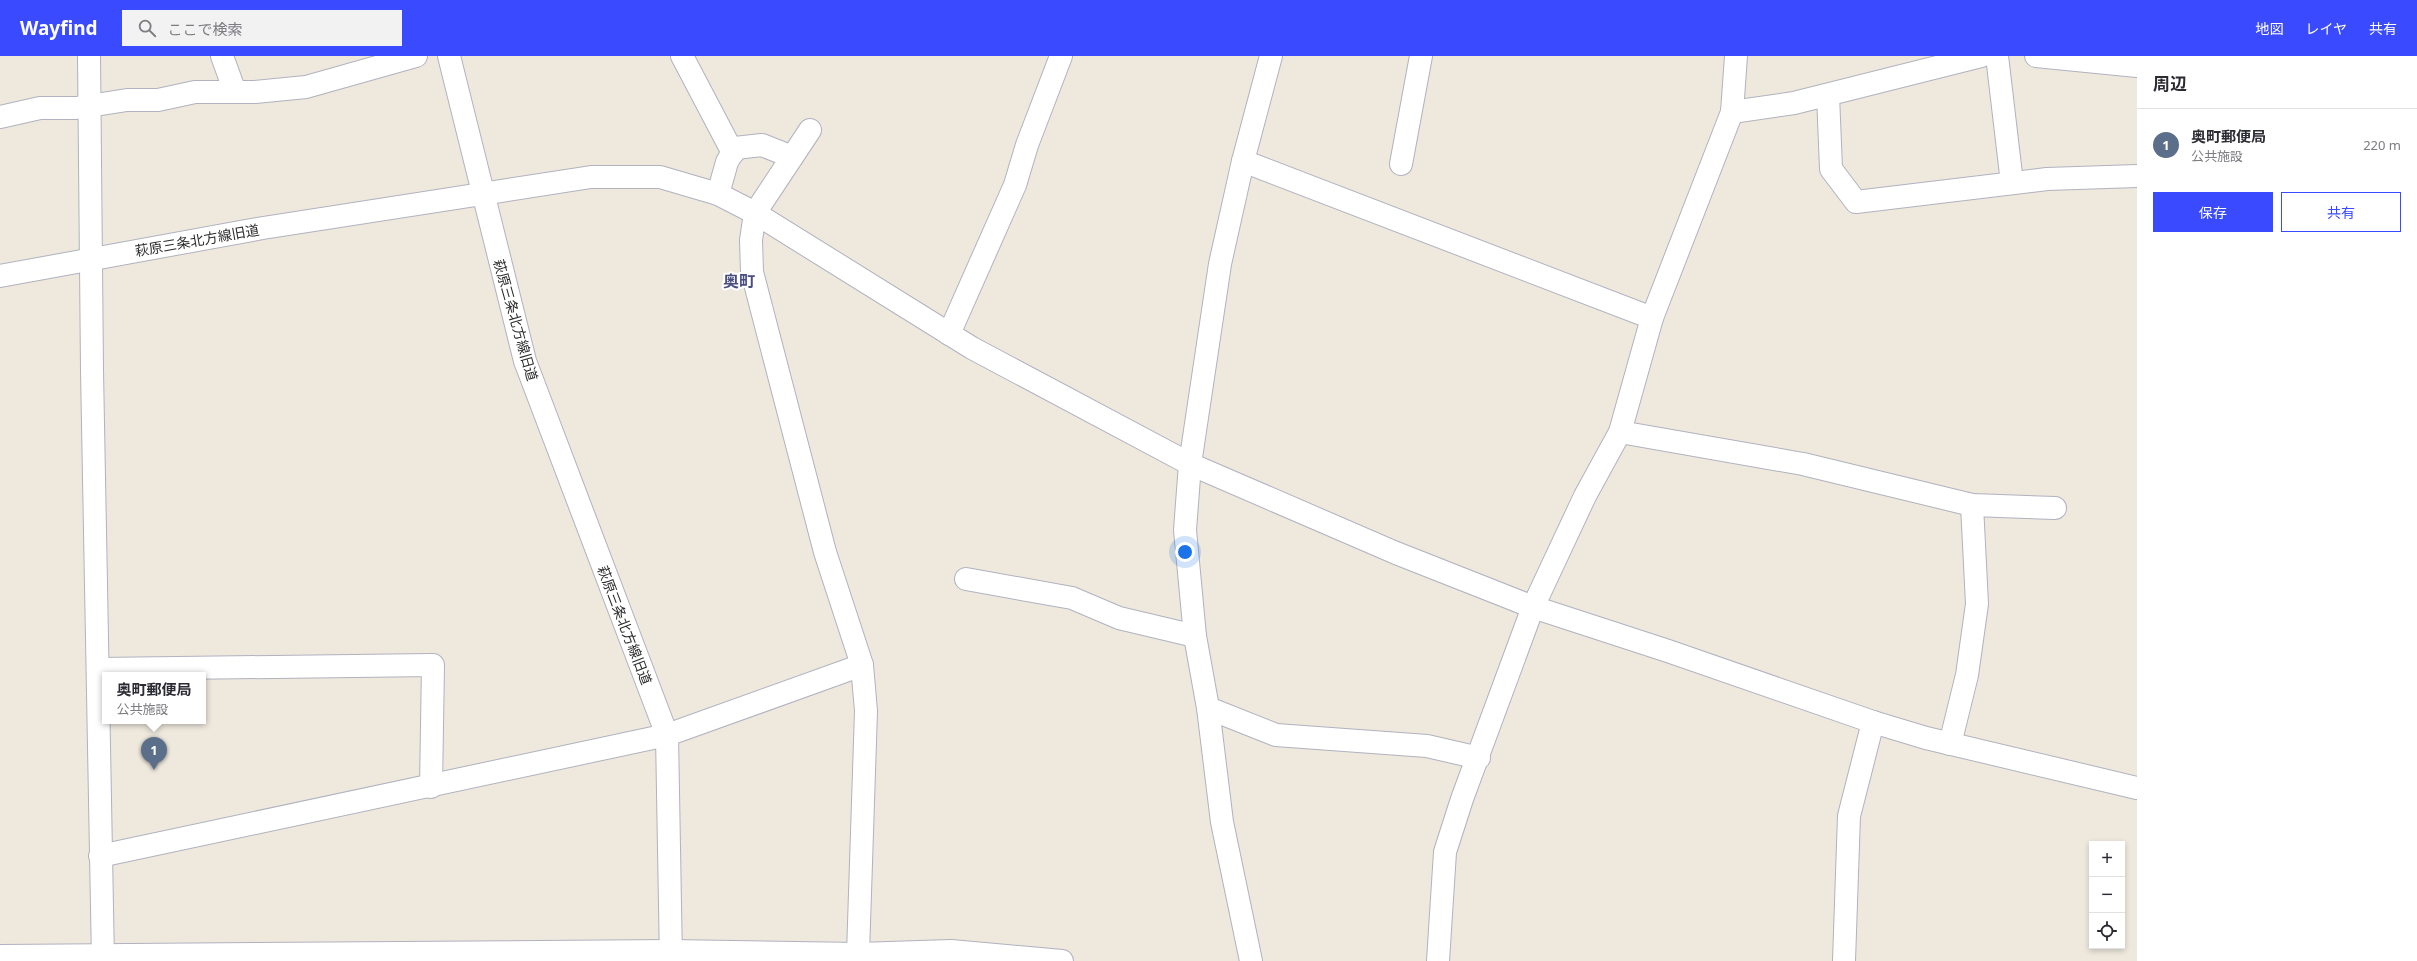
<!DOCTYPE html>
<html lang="ja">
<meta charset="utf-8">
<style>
body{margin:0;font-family:"Noto Sans","Noto Sans JP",sans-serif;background:#f2f2f3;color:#2b2b33}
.controls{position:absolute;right:12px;bottom:12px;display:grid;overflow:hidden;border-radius:0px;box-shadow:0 2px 6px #0003}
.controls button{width:36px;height:36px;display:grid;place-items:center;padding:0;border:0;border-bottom:1px solid #e1e1e2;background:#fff;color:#2b2b33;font:20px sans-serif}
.you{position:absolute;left:1185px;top:496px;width:14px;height:14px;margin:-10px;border:3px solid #fff;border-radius:50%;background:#1a73e8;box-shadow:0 0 0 6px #1a73e833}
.badge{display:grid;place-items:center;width:26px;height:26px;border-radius:50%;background:#394aff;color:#fff;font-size:13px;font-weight:700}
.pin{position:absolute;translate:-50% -33px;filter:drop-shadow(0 1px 2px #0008)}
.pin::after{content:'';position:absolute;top:21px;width:14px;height:12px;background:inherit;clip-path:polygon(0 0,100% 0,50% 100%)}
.popup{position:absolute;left:102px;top:616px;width:104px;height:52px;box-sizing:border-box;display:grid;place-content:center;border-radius:0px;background:#fff;filter:drop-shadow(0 1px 3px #0005);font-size:13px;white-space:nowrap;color:#7c7c81}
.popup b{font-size:15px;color:#2b2b33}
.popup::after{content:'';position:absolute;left:50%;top:100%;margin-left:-8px;border:8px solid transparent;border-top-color:#fff}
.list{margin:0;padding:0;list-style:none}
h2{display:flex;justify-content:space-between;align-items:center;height:52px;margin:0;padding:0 16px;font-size:17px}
h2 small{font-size:13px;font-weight:400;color:#7c7c81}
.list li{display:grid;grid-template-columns:26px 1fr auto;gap:12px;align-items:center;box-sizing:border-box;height:72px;padding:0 16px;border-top:1px solid #e1e1e2}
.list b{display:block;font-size:15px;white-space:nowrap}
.list p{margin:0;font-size:13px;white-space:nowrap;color:#7c7c81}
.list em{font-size:13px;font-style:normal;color:#7c7c81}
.actions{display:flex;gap:8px;padding:12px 16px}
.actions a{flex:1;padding:9px 0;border:1px solid #394aff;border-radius:0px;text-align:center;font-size:14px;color:#394aff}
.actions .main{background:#394aff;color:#fff}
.icon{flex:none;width:22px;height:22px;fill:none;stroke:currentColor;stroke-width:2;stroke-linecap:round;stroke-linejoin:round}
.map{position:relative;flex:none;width:2137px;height:905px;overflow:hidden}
header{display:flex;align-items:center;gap:24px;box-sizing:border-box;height:56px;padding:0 20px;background:#394aff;color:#fff}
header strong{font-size:19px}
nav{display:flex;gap:22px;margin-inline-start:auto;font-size:14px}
.search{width:280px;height:36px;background:#f2f2f3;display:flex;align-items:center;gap:10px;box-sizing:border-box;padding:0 14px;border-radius:0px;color:#7c7c81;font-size:15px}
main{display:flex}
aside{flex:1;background:#fff}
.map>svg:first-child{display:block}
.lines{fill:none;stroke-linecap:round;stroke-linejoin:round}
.minor-casing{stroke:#b1b2c0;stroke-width:24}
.minor{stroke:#fff;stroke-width:22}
.labels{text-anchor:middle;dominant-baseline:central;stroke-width:4;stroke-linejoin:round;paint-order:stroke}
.street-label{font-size:14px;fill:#2c2c2c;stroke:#fff}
.quarter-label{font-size:16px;font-weight:bold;fill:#4a4e7e;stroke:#fff}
</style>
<header>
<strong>Wayfind</strong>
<div class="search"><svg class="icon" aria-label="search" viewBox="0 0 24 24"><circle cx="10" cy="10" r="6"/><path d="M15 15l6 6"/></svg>ここで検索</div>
<nav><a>地図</a><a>レイヤ</a><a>共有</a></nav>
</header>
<main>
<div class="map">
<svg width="2137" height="905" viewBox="0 0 2137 905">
<rect width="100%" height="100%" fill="#eee8dd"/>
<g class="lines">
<defs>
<g id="minor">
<polyline points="89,0 92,314 103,905"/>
<polyline points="222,0 235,36"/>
<polyline points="449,0 525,305 667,679 671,905"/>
<polyline points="682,0 733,97"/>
<polyline points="1997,0 2012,127"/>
<polyline points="2036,0 2137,10"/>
<polyline points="1828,39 1831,113 1856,146 2047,123 2137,120"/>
<polyline points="1732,56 1794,47 1981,0"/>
<polyline points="0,61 40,52 76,52 127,44 158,44 195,36 255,36 306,31 416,0"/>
<polyline points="810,74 755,157 751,184 752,216 825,496 862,609 866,655 858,898"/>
<polyline points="1243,105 1652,262"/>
<polyline points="1401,108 1421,0"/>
<polyline points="718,138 727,106 735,92 762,89 792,101"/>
<polyline points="0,220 263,172 591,121 660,121 718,138 755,157 972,292 1190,408 1396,497 1533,551 1668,595 1873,666 1926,682 2137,732"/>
<polyline points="949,278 1015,129 1027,89 1061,0"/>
<polyline points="1620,376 1803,408 1972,449 2055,452"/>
<polyline points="966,523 1072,542 1119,562 1195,580"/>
<polyline points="98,613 433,609 431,731"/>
<polyline points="1208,652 1276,679 1427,690 1479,702"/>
<polyline points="1950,688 1967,619 1977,548 1972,449"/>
<polyline points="100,800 667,679 862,609"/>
<polyline points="0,900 671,895 858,898 951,895 1062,905"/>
<polyline points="1251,905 1222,766 1208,652 1195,580 1185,474 1190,408 1220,208 1243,105 1271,0"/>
<polyline points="1438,905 1445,796 1462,743 1533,551 1585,440 1620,376 1652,262 1732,56 1736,0"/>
<polyline points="1844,905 1849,760 1873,666"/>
</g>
</defs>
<use href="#minor" class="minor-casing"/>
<use href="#minor" class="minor"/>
</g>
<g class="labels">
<g class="street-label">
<text transform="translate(197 184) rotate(-10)">萩原三条北方線旧道</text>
<text transform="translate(516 264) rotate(74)">萩原三条北方線旧道</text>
<text transform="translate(625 569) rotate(69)">萩原三条北方線旧道</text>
</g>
<g class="quarter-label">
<text x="739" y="225">奥町</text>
</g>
</g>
</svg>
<div class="controls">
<button>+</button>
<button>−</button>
<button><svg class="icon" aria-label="locate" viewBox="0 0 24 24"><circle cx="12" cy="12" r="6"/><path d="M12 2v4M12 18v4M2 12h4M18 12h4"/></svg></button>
</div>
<div class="you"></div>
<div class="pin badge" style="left:154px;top:714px;background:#5c6f8a">1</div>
<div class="popup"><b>奥町郵便局</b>公共施設</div>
</div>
<aside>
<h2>周辺<small></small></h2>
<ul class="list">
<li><span class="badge" style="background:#5c6f8a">1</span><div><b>奥町郵便局</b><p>公共施設</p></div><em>220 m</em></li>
</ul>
<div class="actions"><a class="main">保存</a><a>共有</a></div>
</aside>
</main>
